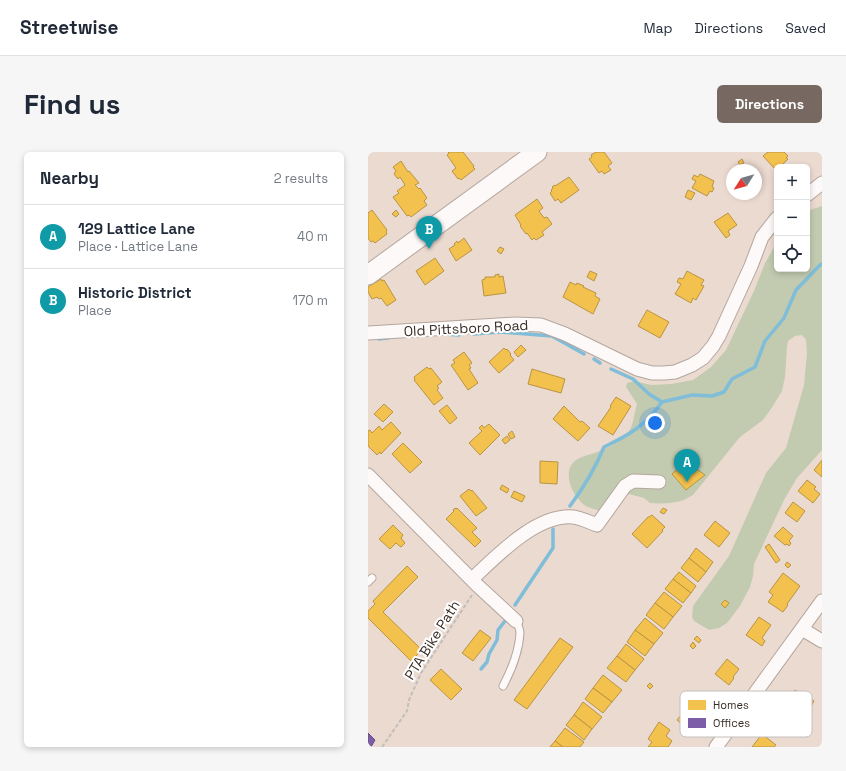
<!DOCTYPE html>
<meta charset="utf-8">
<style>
body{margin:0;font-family:"Space Grotesk",sans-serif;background:#f6f6f7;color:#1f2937}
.controls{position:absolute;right:12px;top:12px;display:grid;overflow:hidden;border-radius:6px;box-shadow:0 2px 6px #0003}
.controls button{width:36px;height:36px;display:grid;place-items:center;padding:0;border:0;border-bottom:1px solid #e0e1e3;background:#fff;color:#1f2937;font:20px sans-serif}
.compass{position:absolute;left:358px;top:12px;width:36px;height:36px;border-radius:50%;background:#fff;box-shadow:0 2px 6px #0003;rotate:233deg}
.you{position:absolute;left:287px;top:271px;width:14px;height:14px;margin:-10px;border:3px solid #fff;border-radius:50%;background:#1a73e8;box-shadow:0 0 0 6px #1a73e833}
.badge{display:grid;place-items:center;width:26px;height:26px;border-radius:50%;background:#776961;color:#fff;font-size:13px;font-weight:700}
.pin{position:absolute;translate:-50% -33px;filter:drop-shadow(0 1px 2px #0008)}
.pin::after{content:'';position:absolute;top:21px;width:14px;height:12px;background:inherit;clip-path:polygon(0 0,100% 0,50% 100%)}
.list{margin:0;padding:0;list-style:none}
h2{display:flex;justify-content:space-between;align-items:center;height:52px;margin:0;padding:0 16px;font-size:17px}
h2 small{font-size:13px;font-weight:400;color:#747a83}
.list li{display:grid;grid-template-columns:26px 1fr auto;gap:12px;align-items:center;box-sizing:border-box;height:64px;padding:0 16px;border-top:1px solid #e0e1e3}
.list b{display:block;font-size:15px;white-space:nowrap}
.list p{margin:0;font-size:13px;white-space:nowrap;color:#747a83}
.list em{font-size:13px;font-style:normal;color:#747a83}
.icon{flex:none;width:22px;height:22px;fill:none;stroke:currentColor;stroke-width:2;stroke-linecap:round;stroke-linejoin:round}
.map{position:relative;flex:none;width:454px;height:595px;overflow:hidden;border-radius:6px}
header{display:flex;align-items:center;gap:24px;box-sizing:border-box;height:56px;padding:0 20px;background:#fff;border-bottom:1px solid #e0e1e3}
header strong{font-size:19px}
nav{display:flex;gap:22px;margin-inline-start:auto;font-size:14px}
.intro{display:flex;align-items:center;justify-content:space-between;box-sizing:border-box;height:96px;padding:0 24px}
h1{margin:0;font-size:28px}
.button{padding:10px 18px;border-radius:6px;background:#776961;color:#fff;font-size:14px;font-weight:700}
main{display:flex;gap:24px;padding:0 24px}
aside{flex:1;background:#fff;border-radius:6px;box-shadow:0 2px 6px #0003}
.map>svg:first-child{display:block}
.green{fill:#c2cbb0}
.homes{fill:#f2c14e;stroke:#ba9442}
.offices{fill:#7b5ea7;stroke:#674f80}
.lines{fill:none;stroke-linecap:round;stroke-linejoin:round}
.stream{stroke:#7fbdd8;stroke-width:3.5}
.lane-casing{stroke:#b3a69e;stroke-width:9}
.street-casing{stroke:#b3a69e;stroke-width:15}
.secondary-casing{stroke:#b3a69e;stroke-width:21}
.path{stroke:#c4beba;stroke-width:2;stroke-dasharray:4 2;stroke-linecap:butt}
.lane{stroke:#fcf9f8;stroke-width:7}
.street{stroke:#fcf9f8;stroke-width:13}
.secondary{stroke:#fcf9f8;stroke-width:19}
.labels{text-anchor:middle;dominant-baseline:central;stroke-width:4;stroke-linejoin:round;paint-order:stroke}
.street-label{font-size:14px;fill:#382c25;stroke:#fff}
.key{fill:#fff;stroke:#c3c0be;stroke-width:1}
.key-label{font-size:11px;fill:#382c25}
</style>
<header>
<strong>Streetwise</strong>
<nav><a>Map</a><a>Directions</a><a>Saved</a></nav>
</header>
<div class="intro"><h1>Find us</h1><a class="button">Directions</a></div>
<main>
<aside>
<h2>Nearby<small>2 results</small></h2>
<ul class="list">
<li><span class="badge" style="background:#0f9aa8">A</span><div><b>129 Lattice Lane</b><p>Place · Lattice Lane</p></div><em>40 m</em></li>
<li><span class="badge" style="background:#0f9aa8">B</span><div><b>Historic District</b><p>Place</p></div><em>170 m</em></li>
</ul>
</aside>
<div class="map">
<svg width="454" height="595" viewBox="0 0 454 595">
<rect width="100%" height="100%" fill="#ebdad0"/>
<path class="green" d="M454 54V298L429 326 416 348 386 412 385 424 382 435 372 454 359 471 351 476 341 478 326 469 324 465 325 454 361 404 398 321 418 296 436 233 439 201 438 188 434 183 427 184 420 189 419 195 417 225 414 239 405 254 395 268 372 285 325 343C311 352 298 352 282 351L276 346 261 342 248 351 232 359C226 357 217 355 213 350 204 342 196 323 204 312 208 306 217 304 223 302 237 298 259 288 264 273 266 266 267 259 269 252L258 235 259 231 266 229 283 233 303 232 325 228 343 215 358 198 386 139 397 111 409 90V117H439V59Z"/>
<g class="homes">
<polygon points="80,0 95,0 106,14 105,15 107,17 93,28 91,26 90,27 84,19 88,16 79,3 81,1"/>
<polygon points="228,0 236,0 244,11 240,14 243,18 236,22 234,19 231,21 221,7 224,5 223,3"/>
<polygon points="400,0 416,0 420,4 418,6 420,7 412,15 409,15 407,17 395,4"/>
<polygon points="374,7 376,11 372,13 370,10"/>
<polygon points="33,9 40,20 41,19 51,31 47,33 51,37 52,36 59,46 56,49 59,53 43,65 41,63 39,64 25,45 31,41 29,39 37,33 32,25 30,27 26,22 28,19 25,15"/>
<polygon points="332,22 346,29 344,35 346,36 344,40 342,39 339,44 324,36 328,29 324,27 326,23 330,25"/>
<polygon points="201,25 211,38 193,51 190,47 187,49 182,41 184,39 183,38 185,36 184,35 187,33 187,34"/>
<polygon points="388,27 394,31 388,39 390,40 387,43 386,42 382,47 375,42 388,42"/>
<polygon points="320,38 327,41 323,48 317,45"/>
<polygon points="169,47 175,56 171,59 176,66 179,65 184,72 174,80 176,83 168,88 166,86 164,88 159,81 158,82 152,74 153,73 147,63"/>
<polygon points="4,58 19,78 18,80 19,82 7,91 5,89 3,90 0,86 0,61"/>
<polygon points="28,58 31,62 28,65 24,62"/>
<polygon points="360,61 369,73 360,79 362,83 358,86 346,70"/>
<polygon points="96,86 104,98 88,109 81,97 87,93 86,92 89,89 90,91"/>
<polygon points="132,95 136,97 133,102 129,99"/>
<polygon points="67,106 76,119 57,133 48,119"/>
<polygon points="222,119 229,122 226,129 219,125"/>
<polygon points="319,119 336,128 333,133 336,134 328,148 325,146 323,151 307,142 313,132 309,130 311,126 315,127"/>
<polygon points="131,122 131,125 135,124 138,141 116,144 114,128 117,127 117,125 127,125 127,123"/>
<polygon points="13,127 14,129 16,128 28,148 19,154 13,146 11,147 9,145 4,147 0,140 0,135"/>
<polygon points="202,130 208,133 209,131 216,134 215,135 228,141 227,144 232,147 225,162 195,145"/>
<polygon points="279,158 301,170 292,186 270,174"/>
<polygon points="153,193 158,198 150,205 146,200"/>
<polygon points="136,196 138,198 139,197 143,202 142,203 146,208 131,221 121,210"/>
<polygon points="96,200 104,211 101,213 103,216 101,217 110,231 100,238 83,213 87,211 85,208"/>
<polygon points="59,215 61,217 63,216 74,230 69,234 71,236 69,238 75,246 66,253 46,228 47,228 46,225"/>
<polygon points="164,217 197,227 193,241 160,232"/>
<polygon points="248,245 263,254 245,283 230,274 243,255 242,254"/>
<polygon points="16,252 25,260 15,270 6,262"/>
<polygon points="79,253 89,266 82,272 71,259"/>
<polygon points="196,254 212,270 214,269 222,276 210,289 185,267"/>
<polygon points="23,270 33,281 13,302 12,300 9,303 0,294 0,279 2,278 4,281 11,274 14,278"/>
<polygon points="121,272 132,283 112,303 101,291 114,279 111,276 114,273 116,276"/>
<polygon points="144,279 147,285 143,287 140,282"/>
<polygon points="139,284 142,288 137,292 134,288"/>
<polygon points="35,291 54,310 42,321 24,302"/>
<polygon points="454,308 454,325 446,318"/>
<polygon points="172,309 190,310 189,332 172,331"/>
<polygon points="318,310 337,323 318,338 304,322"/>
<polygon points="439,328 448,335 446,337 452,342 445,351 430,339"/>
<polygon points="134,333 141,337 139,341 132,337"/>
<polygon points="101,337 103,339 104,338 119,356 108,364 92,344"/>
<polygon points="146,339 157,344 154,350 143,345"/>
<polygon points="425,350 437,359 429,370 417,361"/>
<polygon points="87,356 88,357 89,356 109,376 104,380 113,389 107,395 78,367 86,359 85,358"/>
<polygon points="295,356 299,358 296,362 292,360"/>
<polygon points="284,363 297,375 294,378 295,379 279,396 264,382 280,365 281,365"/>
<polygon points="347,369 362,381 351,395 336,383"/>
<polygon points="25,373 35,383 33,386 37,391 33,395 28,391 22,397 11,387"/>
<polygon points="415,375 425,384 421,389 423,391 421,394 419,392 417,393 406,384"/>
<polygon points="401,392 412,408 408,411 397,395"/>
<polygon points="328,396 345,410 338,420 321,406"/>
<polygon points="321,406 338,420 330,430 313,416"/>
<polygon points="419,410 423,413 420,416 417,413"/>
<polygon points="39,414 50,425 15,460 54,498 43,509 0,466 0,459 7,452 5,449"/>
<polygon points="311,420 328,434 323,441 305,427"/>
<polygon points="415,421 432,434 419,452 420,453 415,460 400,450 405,443 401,440"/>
<polygon points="305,427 323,441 315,451 297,437"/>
<polygon points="296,440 314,454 305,465 287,451"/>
<polygon points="357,448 361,451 357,456 353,452"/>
<polygon points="287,451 305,465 296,477 278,463"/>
<polygon points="391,465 403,473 394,486 397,489 394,494 378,483"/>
<polygon points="277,466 295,481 286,492 267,478"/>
<polygon points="112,478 123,486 105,509 94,501"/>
<polygon points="267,478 286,492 277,504 259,490"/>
<polygon points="329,484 333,488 331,491 326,487"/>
<polygon points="192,486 205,495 159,557 146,548"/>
<polygon points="325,490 328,494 325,497 322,494"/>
<polygon points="258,492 276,507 267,518 249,504"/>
<polygon points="249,504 267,518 258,530 239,516"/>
<polygon points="359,507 371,517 365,525 366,526 361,533 347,522"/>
<polygon points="73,517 94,537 83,548 62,528"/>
<polygon points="235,523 254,538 244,550 225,536"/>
<polygon points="282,531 285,534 282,537 279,534"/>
<polygon points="225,536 244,550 235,561 217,547"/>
<polygon points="427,538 446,549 441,558 422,547"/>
<polygon points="327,546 340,557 335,562 338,564 329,576 326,574 322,579 309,568"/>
<polygon points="215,550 234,565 224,577 206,563"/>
<polygon points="206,563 224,577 216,588 198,573"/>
<polygon points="291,570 302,578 298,584 304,589 300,595 280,595 284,590 280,587"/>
<polygon points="197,576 216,590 212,595 195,595 187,589"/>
<polygon points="394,582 408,593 406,595 384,595"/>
<polygon points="187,589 195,595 182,595"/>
</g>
<polygon class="offices" points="0,581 7,588 3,595 0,595"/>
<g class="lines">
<g class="stream">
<polyline points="76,182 91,183"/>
<polyline points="106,182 132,180 184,184 216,202"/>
<polyline points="11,187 20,186"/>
<polyline points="226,207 232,211"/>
<polyline points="243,217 265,227 281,242 294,250"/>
<path d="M202 354C216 335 227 317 236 295 261 283 277 274 294 250L324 243 344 244 356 240 364 227 387 215 397 189 416 166 428 138 452 113 454 112"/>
<polyline points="147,453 185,396 185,377"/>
<polyline points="113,517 119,510 121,502 129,488 130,478 137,469"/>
</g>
<defs>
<g id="lane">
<polyline points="0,430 4,426"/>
<path d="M135 534C143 519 151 499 152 481 152 477 150 473 148 469"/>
</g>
<g id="street">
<polyline points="439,43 454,31"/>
<polyline points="0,181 147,172 173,173 197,182 269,217 284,221 296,221 307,220 324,213 335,206 345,194 351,184 383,114 394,85 409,66"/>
<polyline points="0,323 109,433 148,469"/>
<path d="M104 427C129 404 168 362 205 365 213 366 221 370 229 373L257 334 265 329 291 330"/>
<polyline points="434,477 454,489"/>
<polyline points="348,595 454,449"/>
</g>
<polyline id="secondary" points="0,123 169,0"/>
</defs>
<use href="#lane" class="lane-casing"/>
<use href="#street" class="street-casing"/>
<use href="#secondary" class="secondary-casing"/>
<polyline class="path" points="14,595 39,559 41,548 53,521 104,443"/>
<use href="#lane" class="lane"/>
<use href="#street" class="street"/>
<use href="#secondary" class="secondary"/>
</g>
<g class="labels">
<g class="street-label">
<text transform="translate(98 176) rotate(-3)">Old Pittsboro Road</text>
<text transform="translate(64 488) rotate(-58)">PTA Bike Path</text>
</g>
</g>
<rect x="312" y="539" width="132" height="46" rx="6" class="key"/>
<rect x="320" y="548" width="18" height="10" fill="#f2c14e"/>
<rect x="320" y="566" width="18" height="10" fill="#7b5ea7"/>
<g class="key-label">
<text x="345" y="557">Homes</text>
<text x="345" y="575">Offices</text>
</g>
</svg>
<div class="controls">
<button>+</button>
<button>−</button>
<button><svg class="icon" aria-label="locate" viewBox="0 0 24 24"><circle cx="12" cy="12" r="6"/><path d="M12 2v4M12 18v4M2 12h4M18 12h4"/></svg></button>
</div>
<svg class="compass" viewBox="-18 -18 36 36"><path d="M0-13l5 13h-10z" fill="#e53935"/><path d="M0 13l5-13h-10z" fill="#747a83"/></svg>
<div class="you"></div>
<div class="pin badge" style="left:319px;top:330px;background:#0f9aa8">A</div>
<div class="pin badge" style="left:61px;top:97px;background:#0f9aa8">B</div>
</div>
</main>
